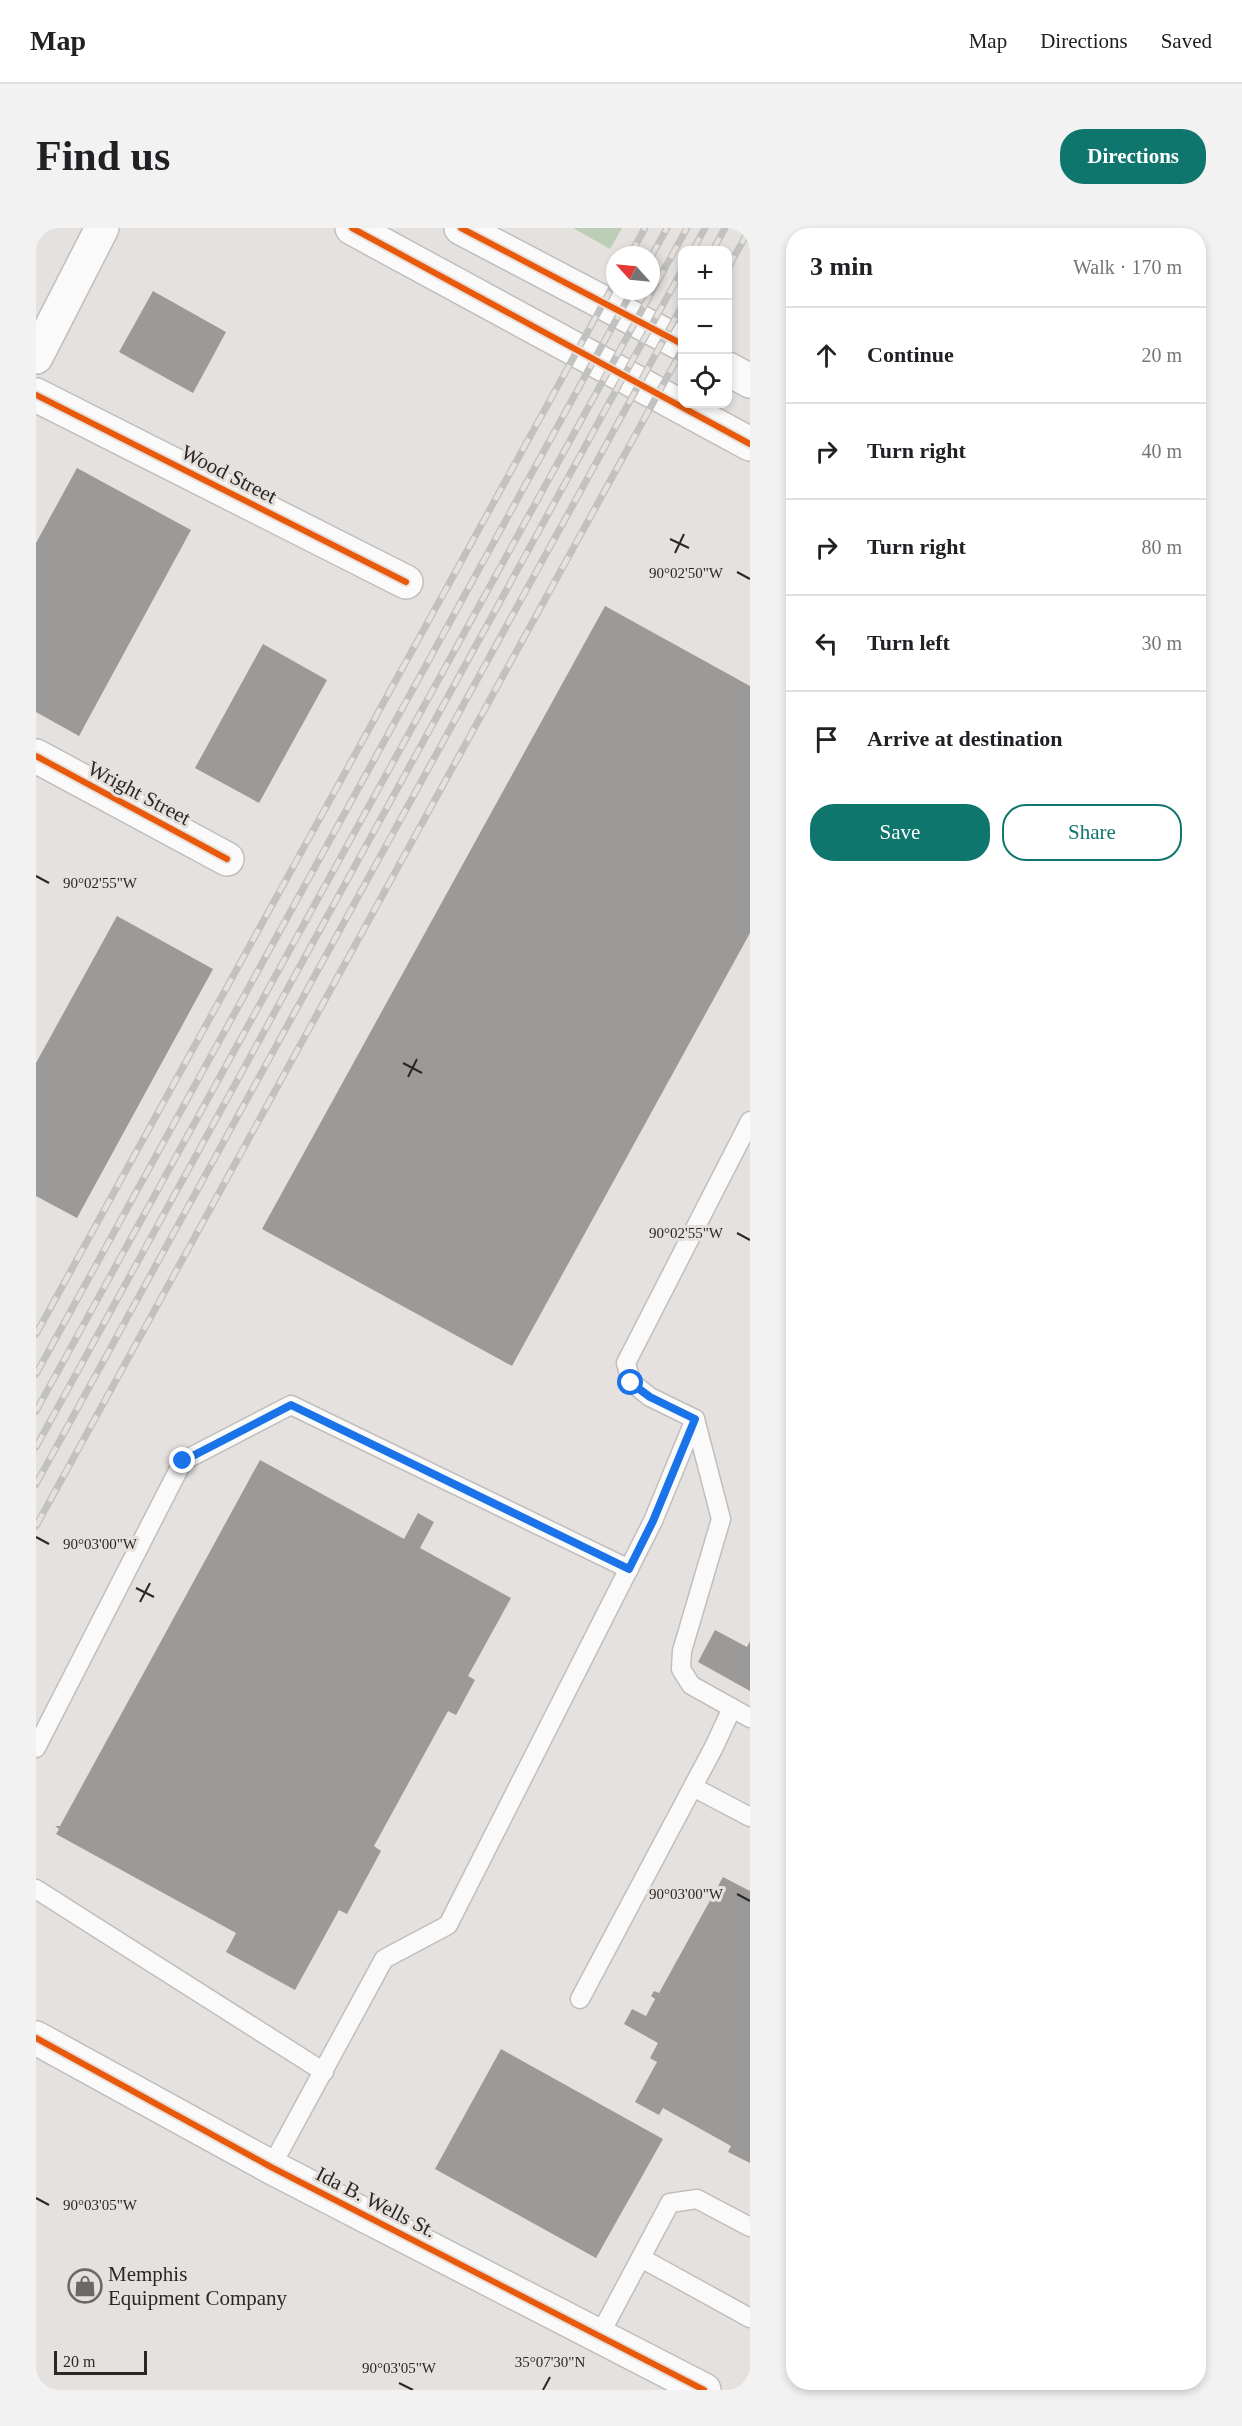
<!DOCTYPE html>
<meta charset="utf-8">
<style>
body{margin:0;font-family:"Times New Roman",serif;background:#f2f2f2;color:#202124}
.controls{position:absolute;right:18px;top:18px;display:grid;overflow:hidden;border-radius:12px;box-shadow:0 3px 9px #0003}
.controls button{width:54px;height:54px;display:grid;place-items:center;padding:0;border:0;border-bottom:2px solid #e0e0e0;background:#fff;color:#202124;font:30px sans-serif}
.compass{position:absolute;left:570px;top:18px;width:54px;height:54px;border-radius:50%;background:#fff;box-shadow:0 3px 9px #0003;rotate:297deg}
.scale{position:absolute;left:18px;bottom:15px;width:93px;box-sizing:border-box;padding-left:6px;border:3px solid #2a2827;border-top:0;font-size:16px;line-height:21px;white-space:nowrap;color:#2a2827;-webkit-text-stroke:4px #e6e1dd;paint-order:stroke}
.stop{position:absolute;width:18px;height:18px;margin:-14px;border:4px solid #1a73e8;border-radius:50%;background:#fff}
.stop.end{background:#1a73e8;border-color:#fff;box-shadow:0 2px 6px #0008}
.list{margin:0;padding:0;list-style:none}
h2{display:flex;justify-content:space-between;align-items:center;height:78px;margin:0;padding:0 24px;font-size:26px}
h2 small{font-size:20px;font-weight:400;color:#757577}
.list li{display:grid;grid-template-columns:39px 1fr auto;gap:18px;align-items:center;box-sizing:border-box;height:96px;padding:0 24px;border-top:2px solid #e0e0e0}
.list b{display:block;font-size:22px;white-space:nowrap}
.list em{font-size:20px;font-style:normal;color:#757577}
.actions{display:flex;gap:12px;padding:18px 24px}
.actions a{flex:1;padding:14px 0;border:2px solid #0f766e;border-radius:24px;text-align:center;font-size:21px;color:#0f766e}
.actions .main{background:#0f766e;color:#fff}
.icon{flex:none;width:33px;height:33px;fill:none;stroke:currentColor;stroke-width:2;stroke-linecap:round;stroke-linejoin:round}
.map{position:relative;flex:none;width:714px;height:2162px;overflow:hidden;border-radius:24px}
header{display:flex;align-items:center;gap:36px;box-sizing:border-box;height:84px;padding:0 30px;background:#fff;border-bottom:2px solid #e0e0e0}
header strong{font-size:28px}
nav{display:flex;gap:33px;margin-inline-start:auto;font-size:21px}
.intro{display:flex;align-items:center;justify-content:space-between;box-sizing:border-box;height:144px;padding:0 36px}
h1{margin:0;font-size:42px}
.button{padding:15px 27px;border-radius:24px;background:#0f766e;color:#fff;font-size:21px;font-weight:700}
main{display:flex;gap:36px;padding:0 36px}
aside{flex:1;background:#fff;border-radius:24px;box-shadow:0 3px 9px #0003}
.map>svg:first-child{display:block}
.forest{fill:#bcceb6}
.building{fill:#9c9a99}
.lines{fill:none;stroke-linecap:round;stroke-linejoin:round}
.service-casing{stroke:#c1bfbd;stroke-width:21}
.minor-casing{stroke:#c1bfbd;stroke-width:36}
.primary-casing{stroke:#c1bfbd;stroke-width:36}
.service{stroke:#fbfafa;stroke-width:18}
.minor{stroke:#fbfafa;stroke-width:33}
.primary{stroke:#fbfafa;stroke-width:33}
.rail-casing{stroke:#c1c1c0;stroke-width:7}
.rail{stroke:#e6e1dd;stroke-width:4.5;stroke-dasharray:14;stroke-linecap:butt}
.cycleway-casing{stroke:#e6e1dd;stroke-width:10}
.cycleway{stroke:#e8590c;stroke-width:6}
.route{stroke:#1a73e8;stroke-width:8}
.ticks{fill:none;stroke:#2a2827;stroke-width:2}
.labels{text-anchor:middle;dominant-baseline:central;stroke-width:6;stroke-linejoin:round;paint-order:stroke}
.street-label{font-size:21px;fill:#2a2827;stroke:#e6e1dd}
.poi-label{font-size:21px;fill:#2a2827;stroke:#e6e1dd;text-anchor:start}
.ticks-label{font-size:15px;text-anchor:middle;fill:#2a2827;stroke:#e6e1dd;stroke-width:6;stroke-linejoin:round;paint-order:stroke}
</style>
<header>
<strong>Map</strong>
<nav><a>Map</a><a>Directions</a><a>Saved</a></nav>
</header>
<div class="intro"><h1>Find us</h1><a class="button">Directions</a></div>
<main>
<div class="map">
<svg width="714" height="2162" viewBox="0 0 714 2162">
<rect width="100%" height="100%" fill="#e4e1df"/>
<polygon class="forest" points="537,0 586,0 574,21"/>
<g class="building">
<polygon points="117,63 190,104 157,165 83,124"/>
<polygon points="41,240 155,302 43,508 0,484 0,315"/>
<polygon points="569,378 714,458 714,705 476,1138 226,1001"/>
<polygon points="227,416 291,452 223,575 159,540"/>
<polygon points="81,688 177,741 41,990 0,968 0,835"/>
<polygon points="224,1232 368,1311 382,1285 398,1294 384,1320 475,1370 432,1448 439,1452 420,1487 412,1483 338,1618 345,1623 311,1686 303,1682 259,1762 190,1724 200,1705 20,1606 23,1601 19,1598 24,1598"/>
<polygon points="679,1402 711,1419 714,1413 714,1463 662,1434"/>
<polygon points="687,1649 714,1663 714,1935 692,1924 695,1918 627,1880 623,1887 599,1874 621,1834 614,1830 622,1815 588,1796 596,1781 610,1788 619,1771 615,1768 618,1763 623,1765"/>
<polygon points="465,1821 627,1911 560,2030 399,1941"/>
</g>
<g class="lines">
<defs>
<g id="service">
<polyline points="714,893 590,1135 595,1154 614,1169 659,1191 685,1291 646,1423 645,1441 655,1457 714,1490"/>
<polyline points="0,1520 147,1233 255,1177 593,1341"/>
<polyline points="657,1559 714,1589"/>
<polyline points="0,1661 288,1844"/>
<polyline points="544,1771 678,1519 696,1480"/>
<polyline points="235,1939 348,1731 412,1697 617,1293 659,1191"/>
<polyline points="605,2030 714,2090"/>
<polyline points="563,2108 634,1975 661,1971 714,1999"/>
</g>
<g id="minor">
<polyline points="0,129 66,0"/>
<polyline points="0,167 370,354"/>
<polyline points="0,528 191,631"/>
<polyline points="0,1810 235,1939 668,2162"/>
</g>
<g id="primary">
<polyline points="316,0 714,216"/>
<polyline points="425,0 646,116"/>
<polyline points="692,141 714,153"/>
</g>
</defs>
<use href="#service" class="service-casing"/>
<use href="#minor" class="minor-casing"/>
<use href="#primary" class="primary-casing"/>
<use href="#service" class="service"/>
<use href="#minor" class="minor"/>
<use href="#primary" class="primary"/>
<defs>
<g id="rail">
<polyline points="657,22 669,0"/>
<polyline points="677,22 689,0"/>
<polyline points="594,27 609,0"/>
<polyline points="615,29 631,0"/>
<polyline points="692,40 714,0"/>
<polyline points="0,1106 579,54"/>
<polyline points="0,1146 596,63"/>
<polyline points="0,1183 651,0"/>
<polyline points="0,1219 646,42"/>
<polyline points="0,1256 646,78"/>
<polyline points="0,1298 646,122"/>
</g>
</defs>
<use href="#rail" class="rail-casing"/>
<use href="#rail" class="rail"/>
<defs>
<g id="cycleway">
<polyline points="316,0 714,216"/>
<polyline points="425,0 646,116"/>
<polyline points="0,167 370,354"/>
<polyline points="0,528 191,631"/>
<polyline points="0,1810 235,1939 668,2162"/>
</g>
</defs>
<use href="#cycleway" class="cycleway-casing"/>
<use href="#cycleway" class="cycleway"/>
</g>
<g class="lines">
<polyline class="route" points="147,1233 255,1177 593,1341 617,1293 659,1191 614,1169 595,1155"/>
</g>
<path class="ticks" d="M634 311 653 320M639 325 648 306M701 344 714 351M0 648 13 655M367 835 386 845M372 849 381 831M701 1005 714 1012M0 1309 13 1316M100 1360 118 1369M104 1374 114 1355M701 1666 714 1673M0 1970 13 1977M363 2155 377 2162M507 2162 514 2149"/>
<defs>
<symbol id="shop-ring" viewBox="-11 -11 22 22"><circle r="9.5" fill="#e6e1dd" stroke="#6b6967" stroke-width="1.5"/><path d="M-5-2.5h2.3a2.7 3.5 0 0 1 5.4 0H5L5.5 6h-11ZM-1.5-2.5h3a1.5 2.3 0 0 0-3 0Z" fill="#6b6967"/></symbol>
</defs>
<g fill-rule="evenodd">
<use href="#shop-ring" x="30" y="2039" width="38" height="38"/>
</g>
<g class="labels">
<g class="street-label">
<text transform="translate(193 246) rotate(27)">Wood Street</text>
<text transform="translate(103 565) rotate(28)">Wright Street</text>
<text transform="translate(340 1974) rotate(27)">Ida B. Wells St.</text>
</g>
<g class="poi-label">
<text x="72" y="2046">Memphis<tspan x="72" dy="24">Equipment Company</tspan></text>
</g>
</g>
<g class="ticks-label">
<text x="650" y="350">90°02'50"W</text>
<text x="64" y="660">90°02'55"W</text>
<text x="650" y="1010">90°02'55"W</text>
<text x="64" y="1321">90°03'00"W</text>
<text x="650" y="1671">90°03'00"W</text>
<text x="64" y="1982">90°03'05"W</text>
<text x="514" y="2139">35°07'30"N</text>
<text x="363" y="2145">90°03'05"W</text>
</g>
</svg>
<div class="controls">
<button>+</button>
<button>−</button>
<button><svg class="icon" aria-label="locate" viewBox="0 0 24 24"><circle cx="12" cy="12" r="6"/><path d="M12 2v4M12 18v4M2 12h4M18 12h4"/></svg></button>
</div>
<svg class="compass" viewBox="-18 -18 36 36"><path d="M0-13l5 13h-10z" fill="#e53935"/><path d="M0 13l5-13h-10z" fill="#757577"/></svg>
<div class="scale">20 m</div>
<div class="stop" style="left:595px;top:1155px"></div>
<div class="stop end" style="left:147px;top:1233px"></div>
</div>
<aside>
<h2>3 min<small>Walk · 170 m</small></h2>
<ul class="list">
<li><svg class="icon" aria-label="ahead" viewBox="0 0 24 24"><path d="M12 20V5M6 11l6-6 6 6"/></svg><div><b>Continue</b></div><em>20 m</em></li>
<li><svg class="icon" aria-label="right" viewBox="0 0 24 24"><path d="M7 20v-9h11M14 6l5 5-5 5"/></svg><div><b>Turn right</b></div><em>40 m</em></li>
<li><svg class="icon" aria-label="right" viewBox="0 0 24 24"><path d="M7 20v-9h11M14 6l5 5-5 5"/></svg><div><b>Turn right</b></div><em>80 m</em></li>
<li><svg class="icon" aria-label="left" viewBox="0 0 24 24"><path d="M17 20v-9H6M10 6l-5 5 5 5"/></svg><div><b>Turn left</b></div><em>30 m</em></li>
<li><svg class="icon" aria-label="arrive" viewBox="0 0 24 24"><path d="M6 21V4h12l-3 4 3 4H6"/></svg><div><b>Arrive at destination</b></div></li>
</ul>
<div class="actions"><a class="main">Save</a><a>Share</a></div>
</aside>
</main>
